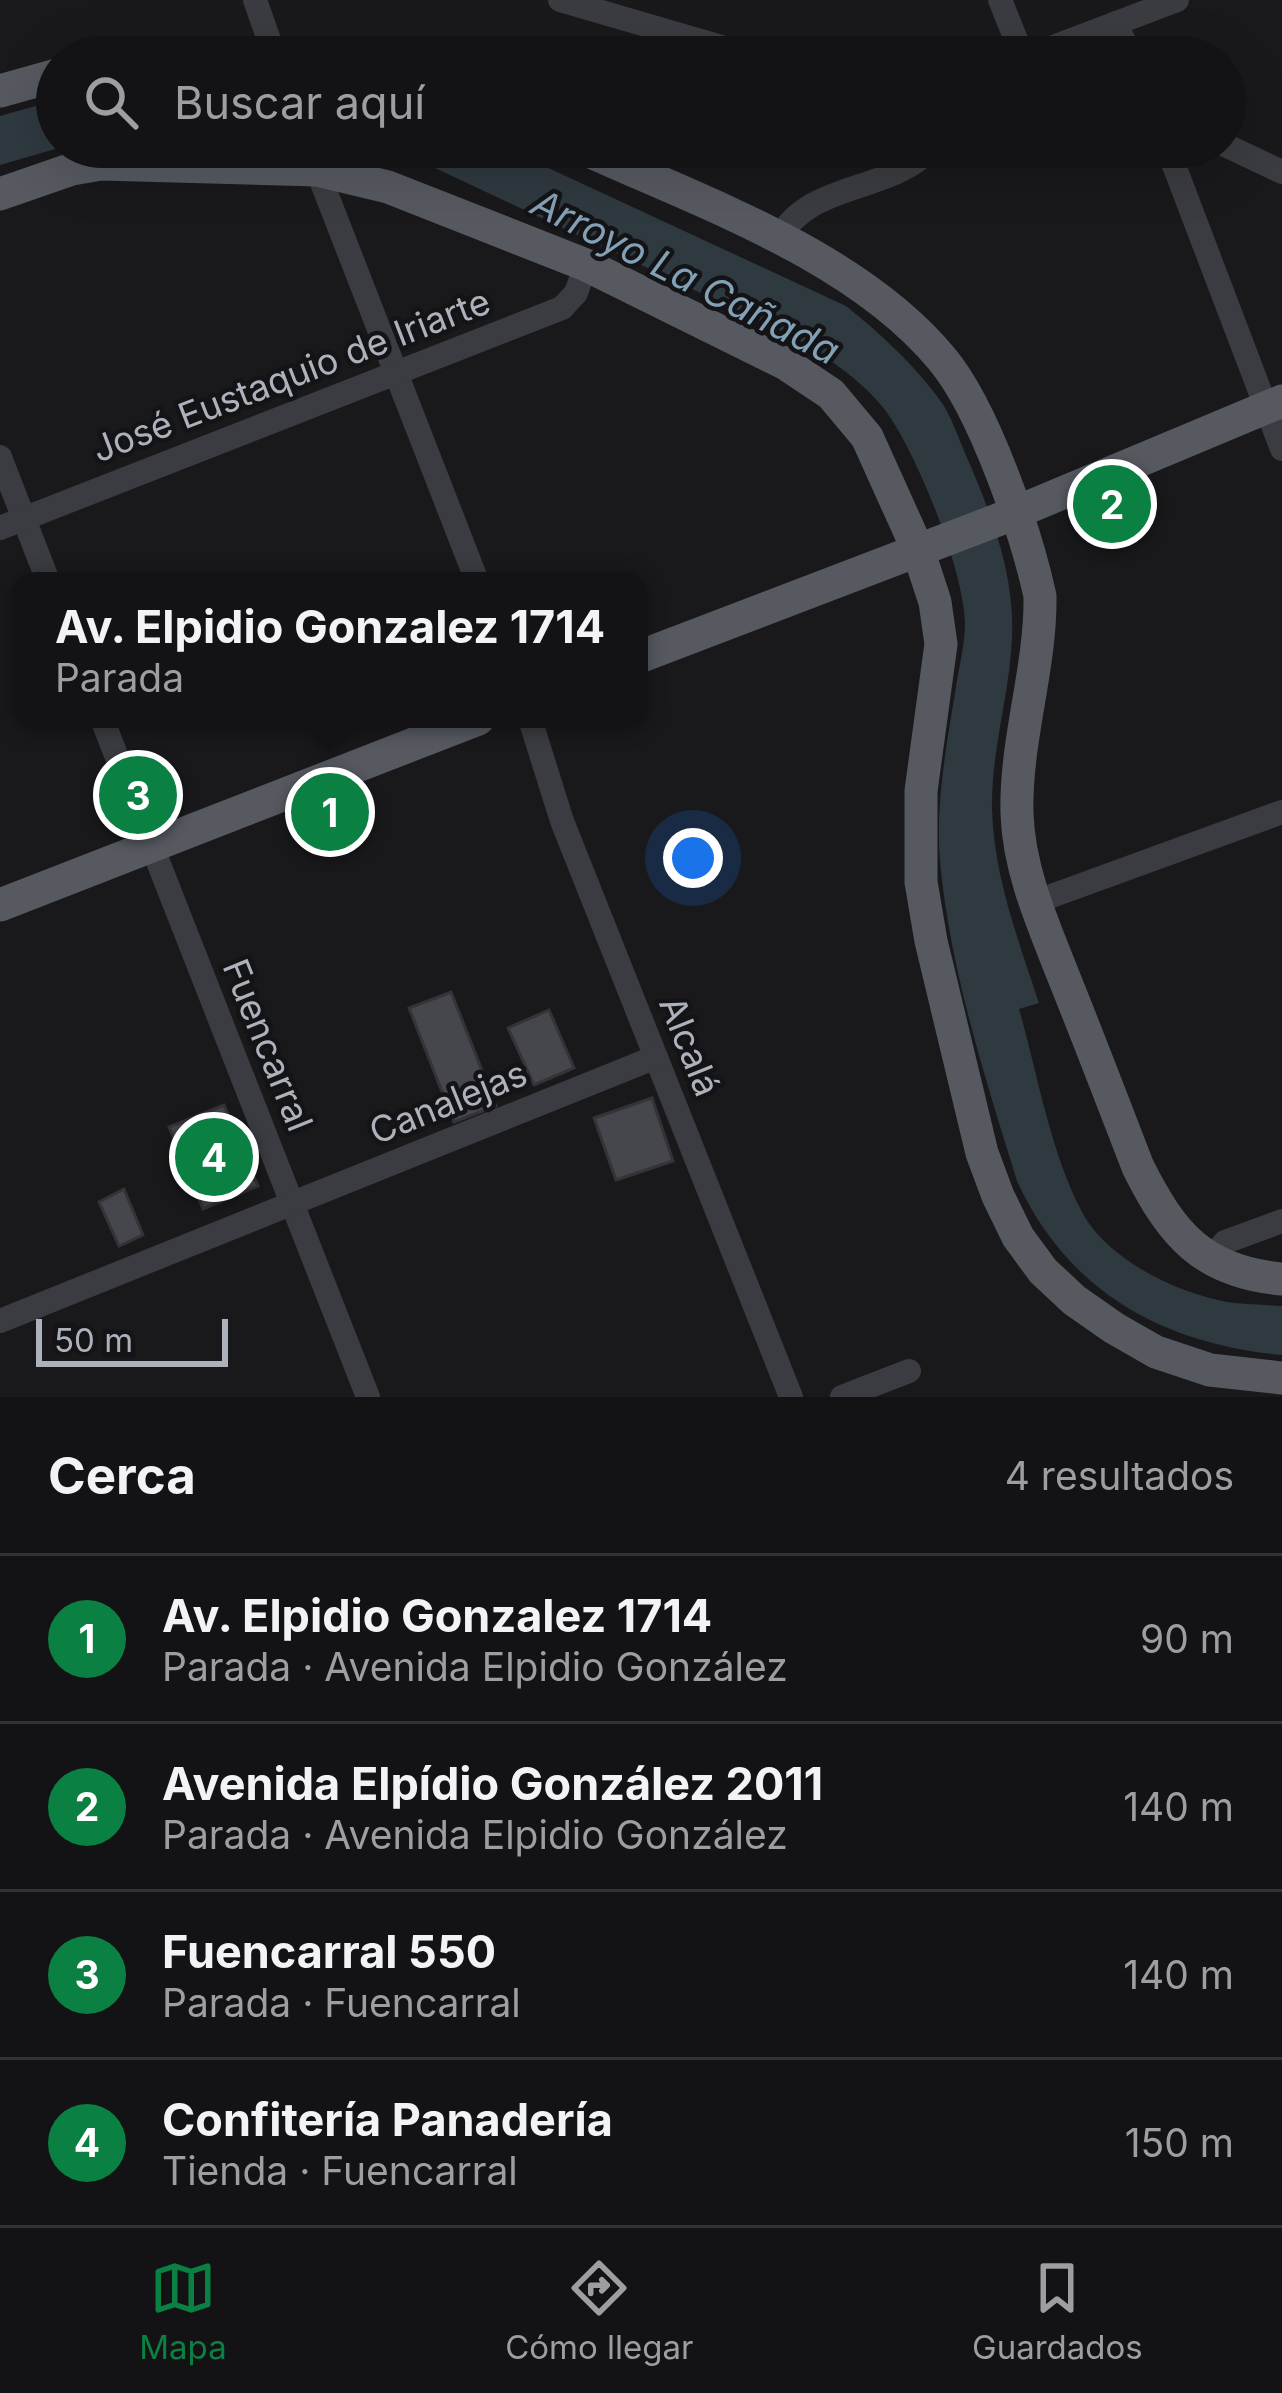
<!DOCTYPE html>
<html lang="es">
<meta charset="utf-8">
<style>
body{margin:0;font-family:Inter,sans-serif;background:#1c1c1e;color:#f1f3f6}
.scale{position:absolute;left:36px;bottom:30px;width:192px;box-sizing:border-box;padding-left:12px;border:6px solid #acb1bb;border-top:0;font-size:33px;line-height:42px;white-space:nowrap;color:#acb1bb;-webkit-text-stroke:9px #141417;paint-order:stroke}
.you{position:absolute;left:693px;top:858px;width:42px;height:42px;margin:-30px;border:9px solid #fff;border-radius:50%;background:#1a73e8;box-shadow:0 0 0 18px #1a73e833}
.badge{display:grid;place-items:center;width:78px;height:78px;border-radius:50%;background:#0b8043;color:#fff;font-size:39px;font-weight:700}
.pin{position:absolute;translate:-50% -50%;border:6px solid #fff;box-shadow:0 3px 12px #0006}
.popup{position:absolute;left:12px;top:572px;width:636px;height:156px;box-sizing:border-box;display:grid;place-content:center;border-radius:24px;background:#131315;filter:drop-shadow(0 3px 9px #0005);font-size:39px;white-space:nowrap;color:#9d9ea0}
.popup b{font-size:45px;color:#f1f3f6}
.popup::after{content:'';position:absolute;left:50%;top:100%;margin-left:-24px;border:24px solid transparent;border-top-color:#131315}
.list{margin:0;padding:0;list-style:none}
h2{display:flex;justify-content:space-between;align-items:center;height:156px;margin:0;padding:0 48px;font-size:51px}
h2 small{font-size:39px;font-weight:400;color:#9d9ea0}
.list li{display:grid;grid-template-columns:78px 1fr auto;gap:36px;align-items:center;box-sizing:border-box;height:168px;padding:0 48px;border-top:3px solid #323234}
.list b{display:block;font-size:45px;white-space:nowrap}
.list p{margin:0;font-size:39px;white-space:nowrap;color:#9d9ea0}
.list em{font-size:39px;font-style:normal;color:#9d9ea0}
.icon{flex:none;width:66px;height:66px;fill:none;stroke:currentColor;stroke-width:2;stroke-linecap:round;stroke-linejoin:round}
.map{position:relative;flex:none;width:1282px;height:1397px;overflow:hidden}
.search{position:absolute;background:#131315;box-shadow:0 12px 48px #0002;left:36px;right:36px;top:36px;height:132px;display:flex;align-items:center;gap:30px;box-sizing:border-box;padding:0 42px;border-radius:66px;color:#9d9ea0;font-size:45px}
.sheet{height:828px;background:#131315}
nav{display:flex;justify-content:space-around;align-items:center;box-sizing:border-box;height:168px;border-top:3px solid #323234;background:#131315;font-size:33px;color:#9d9ea0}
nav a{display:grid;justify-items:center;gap:6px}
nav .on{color:#0b8043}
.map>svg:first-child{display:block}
.water{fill:#2f3940}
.building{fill:#46474c;stroke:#333338;stroke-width:3}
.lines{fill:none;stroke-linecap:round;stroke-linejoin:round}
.minor{stroke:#3a3c41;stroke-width:24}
.major{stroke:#565960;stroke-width:33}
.labels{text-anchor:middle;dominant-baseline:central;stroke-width:9;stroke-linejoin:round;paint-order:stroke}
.street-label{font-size:36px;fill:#acb1bb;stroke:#141417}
.water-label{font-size:39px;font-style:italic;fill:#83a1b6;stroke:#141417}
</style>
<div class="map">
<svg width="1282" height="1397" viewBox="0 0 1282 1397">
<rect width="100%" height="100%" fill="#19191c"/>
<g class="water">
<polygon points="57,100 57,147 62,147 0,165 0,116"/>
<path d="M377 147H503L846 306C882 335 915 365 942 403 952 418 958 437 965 453 990 511 1015 572 1012 637 1010 694 991 750 992 809 994 877 1018 939 1039 1003L1019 1009C1038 1075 1050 1151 1082 1212 1106 1257 1169 1289 1218 1300 1238 1305 1261 1304 1282 1306V1355C1163 1344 1068 1292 1017 1181 985 1077 950 970 940 861 935 805 947 742 956 687 959 666 965 645 965 623 964 571 917 453 885 410 861 379 825 356 792 336L435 168Z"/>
</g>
<g class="building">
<polygon points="451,992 496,1106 454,1122 409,1008"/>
<polygon points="549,1010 574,1068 534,1085 508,1028"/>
<polygon points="652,1098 673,1161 616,1180 594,1118"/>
<polygon points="224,1105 258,1186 203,1209 169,1127"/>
<polygon points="124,1189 143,1235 119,1246 99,1202"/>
</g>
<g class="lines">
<g class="minor">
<polyline points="255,0 275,57"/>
<polyline points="560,0 756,57"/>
<polyline points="1000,0 1023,57"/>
<polyline points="1116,23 1131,57"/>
<polyline points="1027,57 1177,0"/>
<polyline points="1225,145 1282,172"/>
<polyline points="1167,147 1282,449"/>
<polyline points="317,170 477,581"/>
<path d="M779 239C808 181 891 194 932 147"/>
<polyline points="0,457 48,581"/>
<polyline points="0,528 562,308 576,293 586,265"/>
<polyline points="102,719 368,1397"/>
<polyline points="530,719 562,821 791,1397"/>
<polyline points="1035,902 1282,812"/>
<polyline points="1210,1259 1225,1242 1282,1221"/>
<polyline points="0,1321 656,1057"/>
<polyline points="842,1397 909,1371"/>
</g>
<g class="major">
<polyline points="0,91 57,75"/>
<path d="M580 147C700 202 856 255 942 359 984 409 1026 532 1040 596 1041 669 1015 740 1017 814 1019 872 1044 926 1065 980 1090 1042 1114 1105 1138 1167 1172 1235 1203 1272 1282 1279"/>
<polyline points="0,194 72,169 101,164 317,170 388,187 586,265 786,364 831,394 867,437 918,550 935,602 941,644 921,791 921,882 931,941 982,1153 998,1196 1018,1237 1043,1271 1074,1300 1114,1328 1156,1352 1210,1370 1282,1378"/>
<polyline points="639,657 1000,519 1282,401"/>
<polyline points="0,905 478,719"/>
</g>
</g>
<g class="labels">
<g class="street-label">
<text transform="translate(291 375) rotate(-21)">José Eustaquio de Iriarte</text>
<text transform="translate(268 1045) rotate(68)">Fuencarral</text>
<text transform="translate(690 1046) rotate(68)">Alcalá</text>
<text transform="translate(448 1102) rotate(-22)">Canalejas</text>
</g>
<g class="water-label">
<text transform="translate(686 276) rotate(27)">Arroyo La Cañada</text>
</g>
</g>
</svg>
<div class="scale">50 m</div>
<div class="you"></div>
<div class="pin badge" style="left:330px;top:812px">1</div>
<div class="popup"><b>Av. Elpidio Gonzalez 1714</b>Parada</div>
<div class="pin badge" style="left:1112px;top:504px">2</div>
<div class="pin badge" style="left:138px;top:795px">3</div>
<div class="pin badge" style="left:214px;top:1157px">4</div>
<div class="search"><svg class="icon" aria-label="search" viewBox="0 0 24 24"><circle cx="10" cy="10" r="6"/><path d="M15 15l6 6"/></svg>Buscar aquí</div>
</div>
<section class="sheet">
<h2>Cerca<small>4 resultados</small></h2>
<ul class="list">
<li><span class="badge">1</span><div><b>Av. Elpidio Gonzalez 1714</b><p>Parada · Avenida Elpidio González</p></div><em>90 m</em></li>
<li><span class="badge">2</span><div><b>Avenida Elpídio González 2011</b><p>Parada · Avenida Elpidio González</p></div><em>140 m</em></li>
<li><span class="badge">3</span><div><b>Fuencarral 550</b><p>Parada · Fuencarral</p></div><em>140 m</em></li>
<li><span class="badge">4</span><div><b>Confitería Panadería</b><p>Tienda · Fuencarral</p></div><em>150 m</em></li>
</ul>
</section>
<nav>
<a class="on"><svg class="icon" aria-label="map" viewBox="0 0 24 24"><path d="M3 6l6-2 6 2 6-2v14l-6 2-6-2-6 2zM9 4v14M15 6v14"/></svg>Mapa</a>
<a><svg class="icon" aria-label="directions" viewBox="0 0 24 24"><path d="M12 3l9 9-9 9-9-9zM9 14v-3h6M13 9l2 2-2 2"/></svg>Cómo llegar</a>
<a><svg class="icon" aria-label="saved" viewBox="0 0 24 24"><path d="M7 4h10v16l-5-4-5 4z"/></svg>Guardados</a>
</nav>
